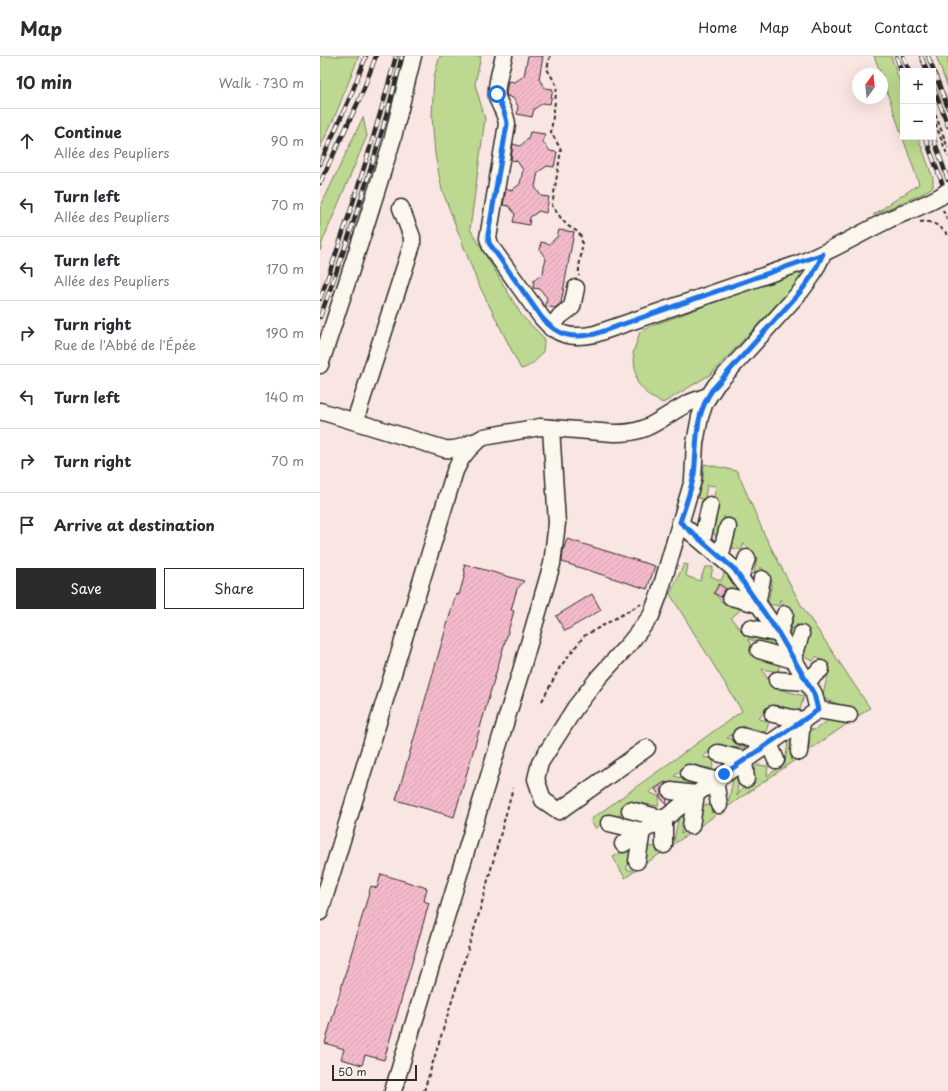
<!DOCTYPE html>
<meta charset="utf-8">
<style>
body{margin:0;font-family:"Playpen Sans",sans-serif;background:#f7f7f7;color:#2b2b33}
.controls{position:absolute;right:12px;top:12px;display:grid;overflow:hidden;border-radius:0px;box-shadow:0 4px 16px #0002}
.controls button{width:36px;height:36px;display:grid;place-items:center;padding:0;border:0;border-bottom:1px solid #e1e1e2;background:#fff;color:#2b2b33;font:20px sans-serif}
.compass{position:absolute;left:532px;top:12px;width:36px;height:36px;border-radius:50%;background:#fff;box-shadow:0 4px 16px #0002;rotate:15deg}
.scale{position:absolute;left:12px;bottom:10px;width:85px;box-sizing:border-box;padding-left:4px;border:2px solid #2b2b2b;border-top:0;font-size:11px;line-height:14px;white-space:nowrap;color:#2b2b2b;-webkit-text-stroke:3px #fbf7ec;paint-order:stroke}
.stop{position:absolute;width:12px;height:12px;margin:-9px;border:3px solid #1a73e8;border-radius:50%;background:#fff}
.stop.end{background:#1a73e8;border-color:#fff;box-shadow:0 1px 4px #0008}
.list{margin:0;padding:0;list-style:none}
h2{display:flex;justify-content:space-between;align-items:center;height:52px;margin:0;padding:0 16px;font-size:17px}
h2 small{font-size:13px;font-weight:400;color:#7c7c81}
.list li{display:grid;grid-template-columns:26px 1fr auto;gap:12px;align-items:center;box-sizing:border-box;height:64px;padding:0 16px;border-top:1px solid #e1e1e2}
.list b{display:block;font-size:15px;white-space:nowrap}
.list p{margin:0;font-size:13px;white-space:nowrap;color:#7c7c81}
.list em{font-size:13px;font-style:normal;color:#7c7c81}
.actions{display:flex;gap:8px;padding:12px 16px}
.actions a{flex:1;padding:9px 0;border:1px solid #2b2b2b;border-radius:0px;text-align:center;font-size:14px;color:#2b2b2b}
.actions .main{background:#2b2b2b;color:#fff}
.icon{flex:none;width:22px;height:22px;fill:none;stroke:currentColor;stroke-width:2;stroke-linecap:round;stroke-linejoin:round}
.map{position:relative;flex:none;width:628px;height:1035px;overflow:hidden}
header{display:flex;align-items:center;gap:24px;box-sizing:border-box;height:56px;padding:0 20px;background:#fff;border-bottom:1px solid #e1e1e2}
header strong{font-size:19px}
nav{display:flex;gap:22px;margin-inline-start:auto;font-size:14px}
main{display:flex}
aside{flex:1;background:#fff}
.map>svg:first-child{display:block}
.green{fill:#bdd890;stroke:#74825e}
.building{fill:url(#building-hatch);stroke:#2b2b2b}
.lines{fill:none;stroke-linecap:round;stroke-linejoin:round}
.minor-casing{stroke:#2b2b2b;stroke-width:19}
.path{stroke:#2b2b2b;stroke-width:2;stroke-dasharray:4 3;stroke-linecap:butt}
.minor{stroke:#fbf7ec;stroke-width:16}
.rail-casing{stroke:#2b2b2b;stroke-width:4.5}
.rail{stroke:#fbf7ec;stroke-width:3;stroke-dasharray:9;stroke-linecap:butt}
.minor-bridge-casing{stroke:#2b2b2b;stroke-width:19;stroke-linecap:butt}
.minor-bridge{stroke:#fbf7ec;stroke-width:16}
.route{stroke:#1a73e8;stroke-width:5}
</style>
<header>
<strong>Map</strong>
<nav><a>Home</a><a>Map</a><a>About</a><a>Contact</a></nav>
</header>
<main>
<aside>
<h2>10 min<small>Walk · 730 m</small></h2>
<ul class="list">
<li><svg class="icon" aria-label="ahead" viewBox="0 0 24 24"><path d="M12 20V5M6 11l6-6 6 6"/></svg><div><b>Continue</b><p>Allée des Peupliers</p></div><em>90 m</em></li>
<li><svg class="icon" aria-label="left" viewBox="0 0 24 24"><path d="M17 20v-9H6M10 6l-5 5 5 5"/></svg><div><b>Turn left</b><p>Allée des Peupliers</p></div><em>70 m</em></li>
<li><svg class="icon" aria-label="left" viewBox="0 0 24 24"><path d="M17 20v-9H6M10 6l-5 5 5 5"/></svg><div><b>Turn left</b><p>Allée des Peupliers</p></div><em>170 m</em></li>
<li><svg class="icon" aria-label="right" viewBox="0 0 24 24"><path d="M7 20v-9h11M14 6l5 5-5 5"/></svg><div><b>Turn right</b><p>Rue de l'Abbé de l'Épée</p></div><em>190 m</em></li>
<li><svg class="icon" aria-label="left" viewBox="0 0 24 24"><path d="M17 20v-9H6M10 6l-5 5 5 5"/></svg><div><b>Turn left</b></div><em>140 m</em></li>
<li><svg class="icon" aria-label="right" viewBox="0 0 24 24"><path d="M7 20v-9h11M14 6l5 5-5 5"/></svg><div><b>Turn right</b></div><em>70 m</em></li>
<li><svg class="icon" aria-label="arrive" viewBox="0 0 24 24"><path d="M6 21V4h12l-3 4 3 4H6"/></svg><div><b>Arrive at destination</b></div></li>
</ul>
<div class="actions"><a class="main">Save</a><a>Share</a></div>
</aside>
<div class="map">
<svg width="628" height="1035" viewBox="0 0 628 1035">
<defs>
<pattern id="building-hatch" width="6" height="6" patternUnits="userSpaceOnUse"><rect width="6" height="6" fill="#f4bacb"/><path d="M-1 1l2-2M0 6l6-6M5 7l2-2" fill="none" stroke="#d1a0ae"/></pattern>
</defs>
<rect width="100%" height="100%" fill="#f9e5e2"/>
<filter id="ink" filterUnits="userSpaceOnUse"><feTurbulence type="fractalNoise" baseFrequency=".025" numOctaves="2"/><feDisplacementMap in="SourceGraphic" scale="8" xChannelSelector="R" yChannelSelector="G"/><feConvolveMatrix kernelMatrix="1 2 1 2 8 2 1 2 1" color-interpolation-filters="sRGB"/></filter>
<g filter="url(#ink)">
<g class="green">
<polygon points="0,0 39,0 15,60 0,92"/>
<path d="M120 0H161L155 28 165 63 150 173 202 260 224 282C224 286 224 291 223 295 219 303 210 311 201 313L157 225 122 134 115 98 112 61 114 20Z"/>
<polygon points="554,0 571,0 583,36 583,81 598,81 613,122 613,131 602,138 553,159 599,128 562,22 562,18 561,18"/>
<polygon points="616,0 628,0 628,32"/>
<polygon points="43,61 47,80 3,184 0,195 0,152"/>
<polygon points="476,216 481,218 481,223 391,318 343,347 329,340 317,326 313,297 320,276 334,269"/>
<polygon points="384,408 417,415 445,480 481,549 550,652 305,822 293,801 309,792 310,805 306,813 312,815 326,790 337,791 337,797 354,785 359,758 366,752 361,778 379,769 382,749 394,749 391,757 408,747 414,719 419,716 417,740 437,709 448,710 447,720 465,707 469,679 476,675 471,704 489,692 489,672 494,674 509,664 525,666 538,656 502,642 509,614 497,600 493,605 484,601 486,582 477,568 470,593 467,588 474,560 460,543 459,550 448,548 452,525 441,511 434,539 431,533 437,502 424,487 422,494 412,492 415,471 404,460 398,484 393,476 398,448 393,445 396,430 387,429 385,443 377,442 383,422"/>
<polygon points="364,508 368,509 366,520 380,525 385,511 393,511 391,520 401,525 404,517 412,520 416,525 410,535 399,529 394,537 402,546 423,552 411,562 422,576 456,586 457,591 428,583 437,603 460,606 458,616 442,613 452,631 484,640 479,657 448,650 439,663 449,665 446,676 423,670 407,682 436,689 428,693 398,689 382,701 395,703 392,713 371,708 354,720 382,728 374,733 345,726 329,736 340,741 338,750 315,746 299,759 326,764 321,768 287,760 276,773 270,764 422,655 350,538"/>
</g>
<g class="building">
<polygon points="208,0 223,0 219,23 225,32 233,33 230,48 223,47 214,53 212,61 197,58 198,50 193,42 187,40 186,37 188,25 195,26 204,20"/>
<polygon points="210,76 225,78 223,86 230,95 237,96 234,111 227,110 218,116 215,131 221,140 229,141 226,157 219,155 210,161 209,169 193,166 195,158 189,150 183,149 186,133 192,134 200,128 203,114 197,105 191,104 193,88 200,90 208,83"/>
<polygon points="239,174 254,176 241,247 235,252 225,250 227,242 220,233 213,232 214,224 223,218 224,210 226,203 220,194 221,186 229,188 237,181"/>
<polygon points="247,483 335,510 327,533 242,506 243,495"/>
<polygon points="144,508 204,525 197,533 191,554 194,555 134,761 76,744 136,538 139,539 145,518"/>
<polygon points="399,528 406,533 402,538 402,542 394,537"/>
<polygon points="272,538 281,554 245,575 236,560"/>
<polygon points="345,726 346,727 343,730 342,734 342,739 347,743 346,749 335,733"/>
<polygon points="61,818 107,832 104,845 109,847 64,1004 45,999 42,1009 21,1003 24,993 5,987 51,830 57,832"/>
</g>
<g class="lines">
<defs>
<g id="minor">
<path d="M184 0C181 11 175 31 177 41 180 51 186 57 187 68L168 182 171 191 222 262C237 280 252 283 275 278L478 208C510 196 539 178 570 163 588 155 604 150 621 140"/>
<polyline points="231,272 240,260 252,251 256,232"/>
<polyline points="0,309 46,168 72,85 93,0"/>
<path d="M0 355 125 393C137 394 143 391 153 386"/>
<polyline points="35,365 92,189 92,181 81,152"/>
<polyline points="382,485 390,449"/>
<polyline points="400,501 408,471"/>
<polyline points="420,522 427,502"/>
<polyline points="411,541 437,548 442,523"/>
<polyline points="430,572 459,578 465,558"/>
<polyline points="439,594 473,604 481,578"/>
<polyline points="457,624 486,626 501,613"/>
<polyline points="498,654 529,659"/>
<polyline points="453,658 482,664 479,696"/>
<polyline points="421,680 449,687 456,704"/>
<polyline points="327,692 239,755 223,744 216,723 220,707 255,652 279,621 309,588 331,560 339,539 373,424 375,387 380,361 385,346 396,329 481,235 492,220 503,198"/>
<polyline points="398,697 424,704 426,723"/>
<polyline points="369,717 395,724 399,749"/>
<polyline points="351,735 376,738 371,770"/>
<polyline points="310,754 344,763 344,789"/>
<polyline points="289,767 322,775 317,805"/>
<polyline points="303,788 322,775 344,763 376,738 498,654 494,638 459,578 414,513 360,467"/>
<path d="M0 856 135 415 141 403 148 394 157 385 164 381 220 371 293 377C328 378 337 364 365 349 372 345 380 343 388 340"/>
<polyline points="73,1035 201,615 232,508 237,467 231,372"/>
</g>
</defs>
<use href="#minor" class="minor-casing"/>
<g class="path">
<path d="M230 0 227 13 237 30 231 76 241 94 232 150C237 156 241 163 246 168 254 176 262 173 262 189 262 199 258 210 259 220"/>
<polyline points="613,52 628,92"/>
<polyline points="613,61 628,101"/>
<polyline points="623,154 628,166"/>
<path d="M600 166C612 164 620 170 628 179"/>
<polyline points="222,645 240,611 264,580 321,548"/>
<polyline points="104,1035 158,861 193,732"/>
</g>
<use href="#minor" class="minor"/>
<defs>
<g id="rail">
<polyline points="576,0 583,20"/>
<polyline points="583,0 589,15"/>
<polyline points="601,0 607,15"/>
<polyline points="608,0 628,52"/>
<polyline points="613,30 628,70"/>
<polyline points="605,81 628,143"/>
<polyline points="613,81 628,124"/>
<polyline points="0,108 31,39 46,0"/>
<polyline points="0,127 41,40 56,0"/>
<path d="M0 243C29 163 54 83 76 0"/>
<path d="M0 261C32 175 60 89 82 0"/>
</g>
</defs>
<use href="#rail" class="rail-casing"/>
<use href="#rail" class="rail"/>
<defs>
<polyline id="minor-bridge" points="621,140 628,135"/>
</defs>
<use href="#minor-bridge" class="minor-bridge-casing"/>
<use href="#minor-bridge" class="minor-bridge"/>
</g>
</g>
<g class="lines" filter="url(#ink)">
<path class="route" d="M177 38C179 48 186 56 187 68L168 179 169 187 222 262C238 280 252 283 275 278L503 198 492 220 481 235 392 334C373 362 378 387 374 418 371 435 365 451 360 466L414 513 459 578 494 638 498 654 404 718"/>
</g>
</svg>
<div class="controls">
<button>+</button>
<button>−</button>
</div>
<svg class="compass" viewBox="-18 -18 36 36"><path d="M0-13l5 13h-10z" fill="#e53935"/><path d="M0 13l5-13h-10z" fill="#7c7c81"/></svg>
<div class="scale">50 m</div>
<div class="stop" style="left:177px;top:38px"></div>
<div class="stop end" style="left:404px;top:718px"></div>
</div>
</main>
